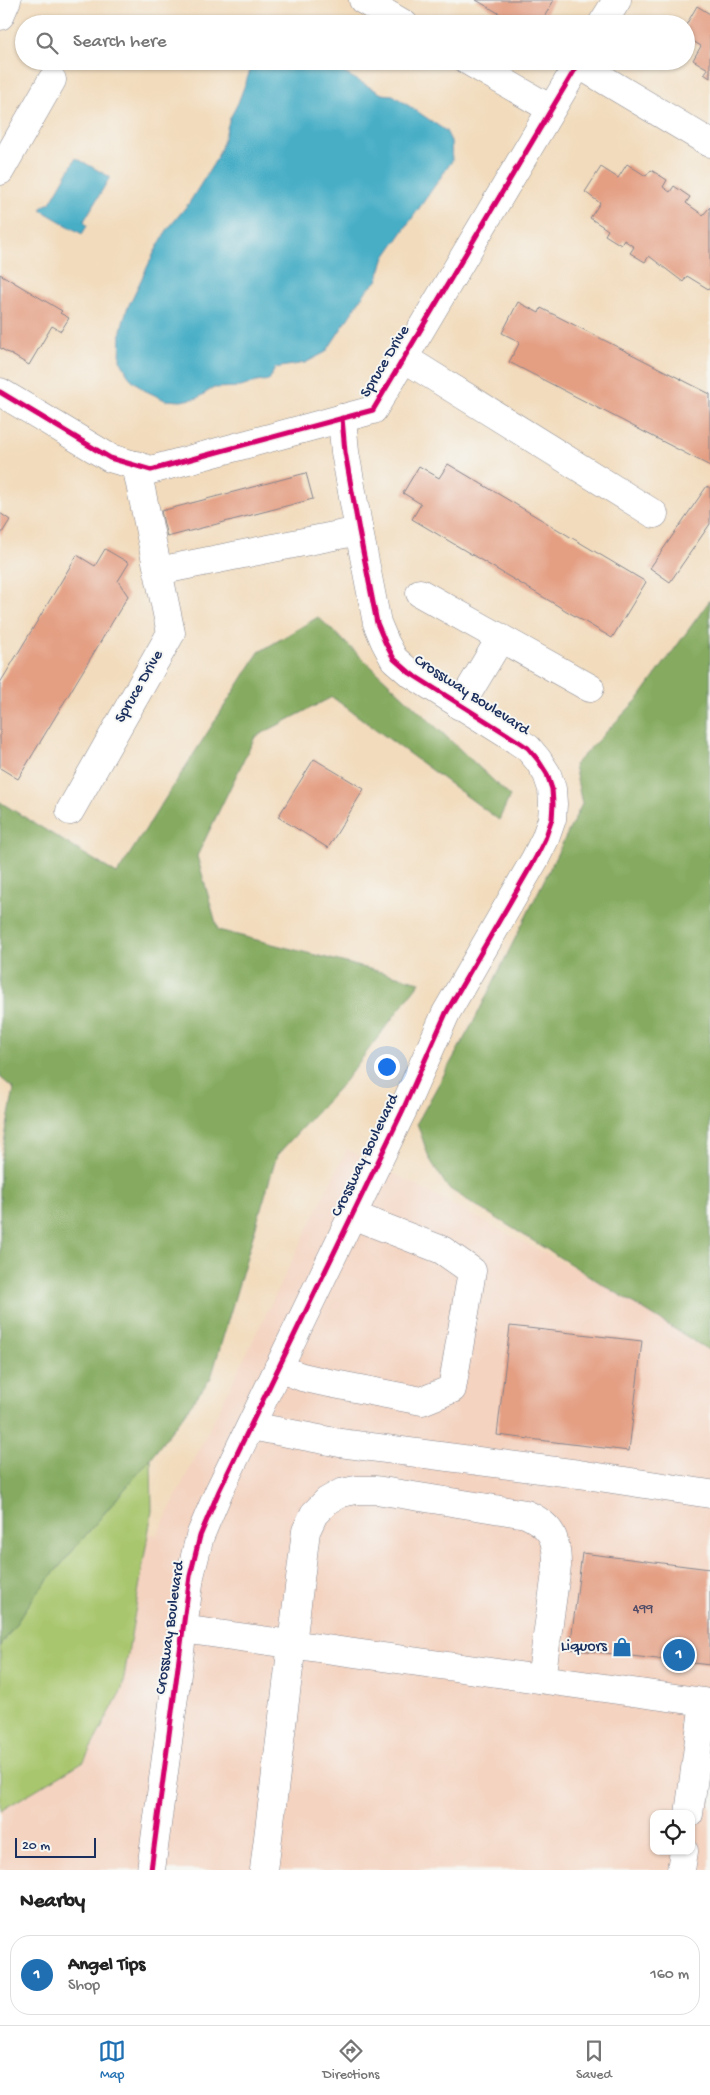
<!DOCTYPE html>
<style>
body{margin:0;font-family:"Gochi Hand",sans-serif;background:#f6f6f6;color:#222}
.controls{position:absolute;right:15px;bottom:15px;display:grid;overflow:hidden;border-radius:10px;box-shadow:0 1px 4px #0004}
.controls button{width:45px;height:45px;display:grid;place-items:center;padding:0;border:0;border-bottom:1px solid #e0e0e0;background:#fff;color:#222;font:25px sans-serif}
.scale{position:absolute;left:15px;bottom:12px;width:81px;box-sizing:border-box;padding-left:5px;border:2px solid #1b2f5e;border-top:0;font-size:14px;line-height:18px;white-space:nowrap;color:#1b2f5e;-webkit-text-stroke:4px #f6f6f2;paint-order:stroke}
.you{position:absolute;left:386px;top:1066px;width:18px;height:18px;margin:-12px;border:4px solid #fff;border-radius:50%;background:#1a73e8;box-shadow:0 0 0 8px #1a73e833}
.badge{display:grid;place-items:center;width:32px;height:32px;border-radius:50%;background:#1f6fb2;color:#fff;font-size:16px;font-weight:700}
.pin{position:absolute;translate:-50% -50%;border:2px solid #fff;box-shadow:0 1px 5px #0006}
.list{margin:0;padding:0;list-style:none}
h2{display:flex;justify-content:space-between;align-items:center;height:65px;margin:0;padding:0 20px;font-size:21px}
h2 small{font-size:16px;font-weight:400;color:#767676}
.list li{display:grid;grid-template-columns:32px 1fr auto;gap:15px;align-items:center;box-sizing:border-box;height:80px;margin:0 10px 10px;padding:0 10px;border:1px solid #e0e0e0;border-radius:20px}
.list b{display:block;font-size:19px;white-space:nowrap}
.list p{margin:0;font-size:16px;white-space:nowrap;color:#767676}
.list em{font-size:16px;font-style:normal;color:#767676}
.icon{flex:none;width:28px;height:28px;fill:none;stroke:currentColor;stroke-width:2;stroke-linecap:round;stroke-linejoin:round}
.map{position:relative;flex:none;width:710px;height:1870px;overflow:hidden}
.search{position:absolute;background:#fff;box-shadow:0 1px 4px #0004;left:15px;right:15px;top:15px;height:55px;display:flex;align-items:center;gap:12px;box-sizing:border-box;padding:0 18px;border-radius:28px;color:#767676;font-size:19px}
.sheet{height:155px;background:#fff}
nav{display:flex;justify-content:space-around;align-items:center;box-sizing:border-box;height:70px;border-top:1px solid #e0e0e0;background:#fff;font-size:14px;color:#767676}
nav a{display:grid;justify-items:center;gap:2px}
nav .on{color:#1f6fb2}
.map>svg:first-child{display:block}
.built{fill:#f4d3c0;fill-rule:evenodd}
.green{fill:#a8c66d;stroke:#627a66}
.forest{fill:#86ab60;stroke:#506d5f}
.water{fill:#47aec6;stroke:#316e92}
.building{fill:#e49f83}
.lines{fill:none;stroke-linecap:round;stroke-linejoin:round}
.minor-casing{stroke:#86858d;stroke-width:29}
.minor{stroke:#fff;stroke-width:28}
.cycleway-casing{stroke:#f6f6f2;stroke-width:8}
.cycleway{stroke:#d6006c;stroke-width:5}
.labels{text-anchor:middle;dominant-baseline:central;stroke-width:4;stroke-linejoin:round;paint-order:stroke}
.number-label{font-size:14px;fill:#4d4b67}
.street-label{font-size:16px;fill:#1b2f5e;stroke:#f6f6f2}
.poi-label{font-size:16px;fill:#1b2f5e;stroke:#f6f6f2;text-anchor:end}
</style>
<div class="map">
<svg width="710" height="1870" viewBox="0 0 710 1870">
<rect width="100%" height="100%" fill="#f6f6f2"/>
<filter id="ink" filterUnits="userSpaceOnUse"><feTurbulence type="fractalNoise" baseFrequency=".02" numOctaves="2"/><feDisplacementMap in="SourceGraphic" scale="10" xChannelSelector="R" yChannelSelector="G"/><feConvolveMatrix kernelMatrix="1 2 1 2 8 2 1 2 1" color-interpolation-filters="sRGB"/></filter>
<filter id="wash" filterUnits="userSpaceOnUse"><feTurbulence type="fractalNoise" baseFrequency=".0096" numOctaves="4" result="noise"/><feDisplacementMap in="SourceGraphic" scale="20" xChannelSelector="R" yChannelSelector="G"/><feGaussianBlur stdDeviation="1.12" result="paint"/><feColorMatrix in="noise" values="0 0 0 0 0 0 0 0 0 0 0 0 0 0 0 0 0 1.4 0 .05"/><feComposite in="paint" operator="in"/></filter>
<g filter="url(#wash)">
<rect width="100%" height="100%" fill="#f2dbbc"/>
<path class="built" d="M347 1149 710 1340V1870H0V1506L157 1535ZM654 1814H691V1851H654Z"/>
<polygon class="green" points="151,1458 152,1511 122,1689 84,1761 0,1811 0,1647 36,1594"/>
<g class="forest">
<polygon points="710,600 710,1351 448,1188 429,1158 417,1123 475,1019 582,804 574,765 639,698"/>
<polygon points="318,617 510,796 499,820 332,697 255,737 197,856 218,930 420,982 344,1082 277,1155 211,1378 151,1458 36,1594 0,1647 0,1164 14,1089 0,1077 0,802 117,874 259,652"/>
</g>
<g class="water">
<polygon points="263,61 323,61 382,94 393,95 446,131 451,141 452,161 385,257 377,281 366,291 326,352 305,363 275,368 269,380 256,382 241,387 213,388 198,398 181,401 165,400 144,390 130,378 120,360 121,330 127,309 154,253 167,230 189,203 214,163 221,148 230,118 238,103 250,71"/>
<polygon points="76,158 110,177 84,221 87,226 82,234 41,210 43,206 50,203"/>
</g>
<g id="blocks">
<g class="building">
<polygon points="476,0 554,0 540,24 535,24 519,14 514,22"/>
<polygon points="697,6 710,14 710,78 704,74 708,69 693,60 701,46 686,37 686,25"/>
<polygon points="627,164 646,176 651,170 667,180 663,187 670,192 674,186 690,197 686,203 703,215 710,207 710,290 687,276 683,282 649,256 645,262 630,253 634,247 624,240 621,245 605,235 608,230 590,218 600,203 585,192 601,167 618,178"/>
<polygon points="0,274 62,311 60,313 69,318 61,331 52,326 29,365 0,348"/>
<polygon points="518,302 539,313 541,308 710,394 710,466 509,362 520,342 502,333"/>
<polygon points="448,464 646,582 612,638 412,519 421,504 403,493 419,466 439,478"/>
<polygon points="306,473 313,499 167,537 161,511"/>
<polygon points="707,486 710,488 710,524 670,582 650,568"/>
<polygon points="0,513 10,520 0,536"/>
<polygon points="105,549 129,563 118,581 128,596 18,779 0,768 0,683 77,555 95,566"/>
<polygon points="314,759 364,789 328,848 278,817"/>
<polygon points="510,1326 642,1341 629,1451 497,1435"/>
<polygon points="582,1553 710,1569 710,1665 570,1649"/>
</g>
</g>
</g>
<g filter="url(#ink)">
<use href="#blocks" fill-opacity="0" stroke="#86858d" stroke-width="1"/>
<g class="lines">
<defs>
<g id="minor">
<polyline points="363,0 404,24"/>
<polyline points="0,16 7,0"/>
<polyline points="602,24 617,0"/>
<polyline points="468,61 551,109"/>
<polyline points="578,64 710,143"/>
<polyline points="0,171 52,80"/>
<polyline points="404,358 654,514"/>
<polyline points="0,392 110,458 151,470 373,410 580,61"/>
<polyline points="158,571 359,531"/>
<polyline points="420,593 590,688"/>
<polyline points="460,706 500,639"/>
<polyline points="70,811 171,633 136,465"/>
<polyline points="278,1368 302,1377 324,1382 422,1401 452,1389 472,1271 442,1250 352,1215"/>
<polyline points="251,1426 340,1443 579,1474 710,1494"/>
<polyline points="182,1629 704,1702 689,1814"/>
<polyline points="151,1870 190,1576 200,1536 219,1491 402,1112 446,1013 535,859 545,839 552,819 553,804 552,789 547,774 538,760 528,748 516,740 410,673 394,659 385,642 377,623 359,531 345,452 342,418"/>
<path d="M264 1870 306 1531 314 1514 327 1501 341 1493 356 1490H376L526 1514C552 1526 557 1538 557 1566L541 1679"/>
<polyline points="681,1870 684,1851"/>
</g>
</defs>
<use href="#minor" class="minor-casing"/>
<use href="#minor" class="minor"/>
<defs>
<g id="cycleway">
<polyline points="0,392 110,458 151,470 373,410 580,61"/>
<polyline points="151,1870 190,1576 200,1536 219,1491 402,1112 446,1013 535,859 545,839 552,819 553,804 552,789 547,774 538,760 528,748 516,740 410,673 394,659 385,642 377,623 359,531 345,452 342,418"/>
</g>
</defs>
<use href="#cycleway" class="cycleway-casing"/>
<use href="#cycleway" class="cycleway"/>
</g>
</g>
<defs>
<symbol id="shop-bare" viewBox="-9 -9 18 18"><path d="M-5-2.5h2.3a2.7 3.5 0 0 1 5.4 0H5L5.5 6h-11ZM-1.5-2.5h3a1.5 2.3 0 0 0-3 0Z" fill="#1f6fb2" stroke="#f6f6f2" stroke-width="2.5" paint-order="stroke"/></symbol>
</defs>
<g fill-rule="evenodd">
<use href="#shop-bare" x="608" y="1633" width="28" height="28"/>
</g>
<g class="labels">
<g class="number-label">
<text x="643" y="1609">499</text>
</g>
<g class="street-label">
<text transform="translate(386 362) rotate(-59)">Spruce Drive</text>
<text transform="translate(140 687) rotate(-60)">Spruce Drive</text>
<text transform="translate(471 696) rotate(33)">Crossway Boulevard</text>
<text transform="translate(366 1156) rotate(-64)">Crossway Boulevard</text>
<text transform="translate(171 1628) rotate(-82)">Crossway Boulevard</text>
</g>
<g class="poi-label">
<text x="607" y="1647">Liquors</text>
</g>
</g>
</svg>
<div class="controls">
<button><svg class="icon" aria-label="locate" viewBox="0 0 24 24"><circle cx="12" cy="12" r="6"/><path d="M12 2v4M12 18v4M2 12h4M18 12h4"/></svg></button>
</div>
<div class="scale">20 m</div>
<div class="you"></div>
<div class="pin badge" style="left:679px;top:1655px">1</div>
<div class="search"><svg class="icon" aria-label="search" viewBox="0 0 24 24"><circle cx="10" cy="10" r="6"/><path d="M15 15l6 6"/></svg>Search here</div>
</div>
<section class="sheet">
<h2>Nearby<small></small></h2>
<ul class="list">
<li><span class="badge">1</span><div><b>Angel Tips</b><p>Shop</p></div><em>160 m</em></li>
</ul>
</section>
<nav>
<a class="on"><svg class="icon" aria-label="map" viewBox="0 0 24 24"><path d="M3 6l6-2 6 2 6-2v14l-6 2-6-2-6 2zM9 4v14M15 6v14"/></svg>Map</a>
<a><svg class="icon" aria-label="directions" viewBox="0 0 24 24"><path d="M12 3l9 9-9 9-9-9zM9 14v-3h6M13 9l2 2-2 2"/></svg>Directions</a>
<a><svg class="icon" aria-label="saved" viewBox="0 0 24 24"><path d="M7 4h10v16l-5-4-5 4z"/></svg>Saved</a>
</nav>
